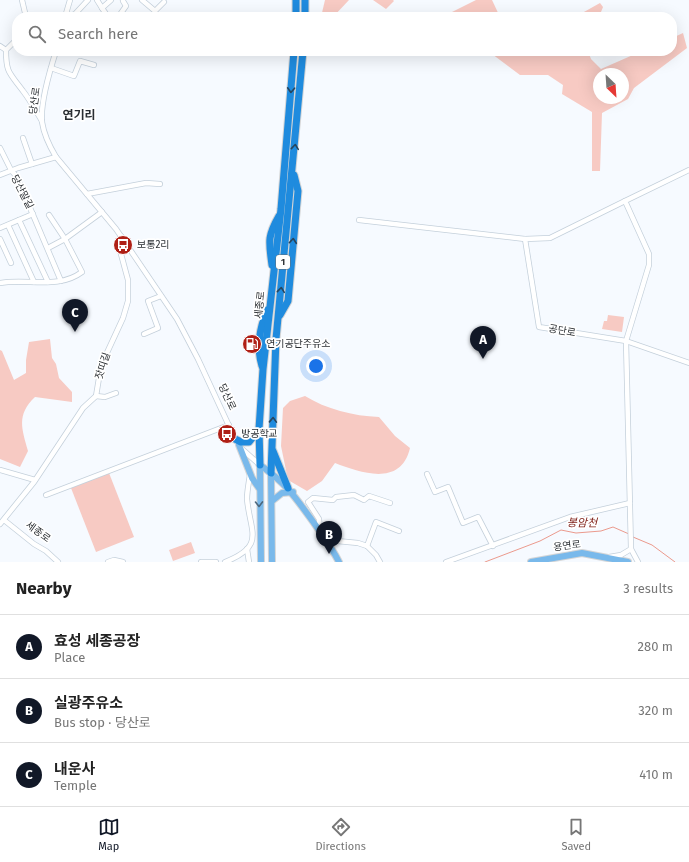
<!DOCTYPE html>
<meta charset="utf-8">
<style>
body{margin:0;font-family:"Fira Sans","Noto Sans KR",sans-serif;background:#f6f6f6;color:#222}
.compass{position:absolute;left:593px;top:68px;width:36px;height:36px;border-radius:50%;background:#fff;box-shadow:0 4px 16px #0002;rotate:155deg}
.you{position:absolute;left:316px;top:366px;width:14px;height:14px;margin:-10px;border:3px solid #fff;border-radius:50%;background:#1a73e8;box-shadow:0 0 0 6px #1a73e833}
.badge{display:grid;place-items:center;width:26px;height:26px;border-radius:50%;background:#111827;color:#fff;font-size:13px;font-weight:700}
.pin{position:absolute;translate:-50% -33px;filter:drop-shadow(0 1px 2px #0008)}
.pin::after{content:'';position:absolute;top:21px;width:14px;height:12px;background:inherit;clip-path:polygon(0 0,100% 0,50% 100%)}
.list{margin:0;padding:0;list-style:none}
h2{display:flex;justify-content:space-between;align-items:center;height:52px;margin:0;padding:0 16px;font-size:17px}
h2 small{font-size:13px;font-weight:400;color:#767676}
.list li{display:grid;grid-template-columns:26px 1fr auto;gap:12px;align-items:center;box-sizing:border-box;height:64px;padding:0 16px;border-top:1px solid #e0e0e0}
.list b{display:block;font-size:15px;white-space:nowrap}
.list p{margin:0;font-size:13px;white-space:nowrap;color:#767676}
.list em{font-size:13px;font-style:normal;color:#767676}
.icon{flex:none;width:22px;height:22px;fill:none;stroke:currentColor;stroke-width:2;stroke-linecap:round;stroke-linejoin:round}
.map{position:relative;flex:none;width:689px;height:562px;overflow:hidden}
.search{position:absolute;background:#fff;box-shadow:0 4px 16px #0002;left:12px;right:12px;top:12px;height:44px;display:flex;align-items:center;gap:10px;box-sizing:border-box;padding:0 14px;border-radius:16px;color:#767676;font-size:15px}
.sheet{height:244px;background:#fff}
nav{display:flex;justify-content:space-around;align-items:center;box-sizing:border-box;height:56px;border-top:1px solid #e0e0e0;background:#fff;font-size:11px;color:#767676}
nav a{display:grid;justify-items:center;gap:2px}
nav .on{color:#111827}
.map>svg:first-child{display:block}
.green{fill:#f7cac3;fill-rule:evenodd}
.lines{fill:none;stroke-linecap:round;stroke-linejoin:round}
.stream{stroke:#eb9a8d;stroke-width:1}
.minor-casing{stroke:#c4d0db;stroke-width:6}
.major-casing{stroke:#d4d5d6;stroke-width:8}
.highway-casing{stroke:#d4d5d6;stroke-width:9}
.minor{stroke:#fff;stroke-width:4.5}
.major{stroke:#79b9eb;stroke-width:6}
.highway{stroke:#1f8bde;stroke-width:7}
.oneway{stroke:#27455d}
.oneway2{stroke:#4a667c}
.labels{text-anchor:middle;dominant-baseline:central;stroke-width:3.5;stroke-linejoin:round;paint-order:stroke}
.shield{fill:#fff;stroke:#6a6d70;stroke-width:1}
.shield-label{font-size:9px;font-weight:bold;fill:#2a2e32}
.street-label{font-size:10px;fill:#2a2e32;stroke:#fff}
.poi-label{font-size:10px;fill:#2a2e32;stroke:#fff;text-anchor:start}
.water-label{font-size:11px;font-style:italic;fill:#80221a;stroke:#fff}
.quarter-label{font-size:12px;font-weight:bold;fill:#2a2e32;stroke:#fff}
</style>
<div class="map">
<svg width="689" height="562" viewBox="0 0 689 562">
<rect width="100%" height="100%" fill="#f6faff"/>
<g class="green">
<polygon points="325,0 349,0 333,17 321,17"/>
<polygon points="373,0 393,0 394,1 386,9"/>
<polygon points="476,0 492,0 500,17 442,17"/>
<polygon points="600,3 603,7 599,17 575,17"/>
<path d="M683 33 687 48 634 88 628 99 602 113 600 171H592V112L562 94 563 85 548 75H520L488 51H588L591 59 601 69 642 51H672V38ZM599 74H623V98H599Z"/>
<polygon points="608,315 624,317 622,332 602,329 604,321 607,321"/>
<path d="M50 339 52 358 56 364 59 378 72 392V402L35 397C16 415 22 429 28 451L20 467 0 459V350L2 351 14 380 26 373V360L29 342Z"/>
<path d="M305 396C326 409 353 416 379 417L395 436 410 448C401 487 361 473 335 463L322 481 307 491 288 480 281 446 283 408 290 401Z"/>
<polygon points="109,473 134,537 96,552 71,488"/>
<polygon points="191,542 195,553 173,561 169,550"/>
</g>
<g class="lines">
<g class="stream">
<polyline points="633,537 652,545 675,562"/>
<polyline points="485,562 540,541 561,530 576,533 601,531 613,527 629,534"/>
</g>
<defs>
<g id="minor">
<polyline points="22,0 26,17"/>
<polyline points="97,0 102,8"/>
<polyline points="142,0 155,11 164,2"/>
<polyline points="123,1 126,6 121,13 124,17"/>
<polyline points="65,17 70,0"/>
<polyline points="67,17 75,14 88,0"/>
<polyline points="108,17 102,8 111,0"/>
<path d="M17 39 6 50C6 74 10 73 23 91 30 100 36 111 42 121"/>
<polyline points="0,46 6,50"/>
<path d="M56 51C50 70 40 103 42 122 44 135 50 147 56 157L116 229 177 319 198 359 236 441"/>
<polyline points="51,68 74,76 80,61 94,65"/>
<polyline points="23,138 32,164"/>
<polyline points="0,148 11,170 17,177 61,281"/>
<polyline points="0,175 18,168 56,157"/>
<polyline points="87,194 146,183 160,184"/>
<polyline points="625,201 550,238 525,239 539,327 626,341 689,363"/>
<polyline points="19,220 48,282"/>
<polyline points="359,220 525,239"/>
<polyline points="8,225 34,282"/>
<polyline points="0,228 33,214"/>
<polyline points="0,239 11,263"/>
<polyline points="48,248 65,239 102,212"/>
<path d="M0 283C27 278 58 290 82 272L65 239 49 215"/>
<polyline points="144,334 158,328 148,301 161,296"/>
<polyline points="96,396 105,397 116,393"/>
<polyline points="242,449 260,465"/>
<polyline points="0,470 35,480"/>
<polyline points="427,474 435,492 448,487 463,523 478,517 493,546"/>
<polyline points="46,495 229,425"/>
<polyline points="4,520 34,544 46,551 58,562"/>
<polyline points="0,524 34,482 83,408 96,396 100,372 105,357 123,318 128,301 128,280 118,243 121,236"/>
<polyline points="320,530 319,519 308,502 313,498 333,500 336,497 354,495 364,500 369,496 390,503"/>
<polyline points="327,540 358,543 367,546 376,522 399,531"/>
<polyline points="367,546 376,555 380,562"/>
<polyline points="247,549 249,562"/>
<polyline points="609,557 621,555 631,549"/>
<polyline points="108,562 114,560 123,562"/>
<polyline points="201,562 216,562"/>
<path d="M225 562C266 546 250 532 247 499 247 491 249 482 250 474"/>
<polyline points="446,562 570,517 630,503"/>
<polyline points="638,562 631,549 626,341 649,265 649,254 625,201 689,170"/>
</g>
<g id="major">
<polyline points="239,445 252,478 259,488"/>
<path d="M260 465C287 484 295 497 314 523 323 536 332 548 339 562"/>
<polyline points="260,465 261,562"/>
<polyline points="271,473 272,562"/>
<polyline points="272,501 282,493 293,492"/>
<polyline points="531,562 582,553 628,562"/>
</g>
<g id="highway">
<polyline points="296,17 296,0"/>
<polyline points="305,17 305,0"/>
<path d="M272 265C269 242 267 237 279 216"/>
<polyline points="280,315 288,301 298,191 294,175"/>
<path d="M262 366C256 346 260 328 267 310"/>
<polyline points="235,439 241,442 249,442 259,429"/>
<polyline points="273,451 288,488"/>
<polyline points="260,465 259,429 263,369 281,209 294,51"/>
<polyline points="271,473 276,339 303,51"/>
</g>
</defs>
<use href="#minor" class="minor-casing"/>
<use href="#major" class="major-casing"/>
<use href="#highway" class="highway-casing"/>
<use href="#minor" class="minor"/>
<use href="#major" class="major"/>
<use href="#highway" class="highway"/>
</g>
<defs><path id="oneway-chevron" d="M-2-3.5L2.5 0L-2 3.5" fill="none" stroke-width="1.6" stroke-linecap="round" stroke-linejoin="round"/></defs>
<g class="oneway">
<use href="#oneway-chevron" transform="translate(291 90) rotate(93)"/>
<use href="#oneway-chevron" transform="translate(295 147) rotate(-84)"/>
<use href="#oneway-chevron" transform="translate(293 241) rotate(-85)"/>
<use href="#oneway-chevron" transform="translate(281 290) rotate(-84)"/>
<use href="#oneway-chevron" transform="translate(273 420) rotate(-88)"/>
</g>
<use class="oneway2" href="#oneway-chevron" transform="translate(259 504) rotate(89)"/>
<defs>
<symbol id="bus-disc" viewBox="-11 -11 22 22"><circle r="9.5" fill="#af1f16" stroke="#fff"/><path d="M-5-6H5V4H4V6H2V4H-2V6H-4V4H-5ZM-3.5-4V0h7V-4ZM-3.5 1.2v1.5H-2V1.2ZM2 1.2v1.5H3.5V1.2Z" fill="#fff"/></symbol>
<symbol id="fuel-disc" viewBox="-11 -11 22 22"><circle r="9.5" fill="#af1f16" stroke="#fff"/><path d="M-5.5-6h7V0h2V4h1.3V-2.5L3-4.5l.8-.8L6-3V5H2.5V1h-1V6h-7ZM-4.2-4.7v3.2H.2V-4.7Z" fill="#fff"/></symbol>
</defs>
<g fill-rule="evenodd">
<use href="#bus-disc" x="112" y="234" width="22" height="22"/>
<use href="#fuel-disc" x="241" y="333" width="22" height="22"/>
<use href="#bus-disc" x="216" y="423" width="22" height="22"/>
</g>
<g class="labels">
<rect class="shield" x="276" y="255" width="14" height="14" rx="3"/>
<g class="shield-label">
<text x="283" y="262">1</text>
</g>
<g class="street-label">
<text transform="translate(35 101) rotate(-82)">당산로</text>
<text transform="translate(22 192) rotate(63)">당산말길</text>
<text transform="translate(260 305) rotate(-84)">세종로</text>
<text transform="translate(562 331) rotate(10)">공단로</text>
<text transform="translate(103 366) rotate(-72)">잣띠길</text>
<text transform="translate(227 397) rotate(65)">당산로</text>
<text transform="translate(38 532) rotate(36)">세종로</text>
<text transform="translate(567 546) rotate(-7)">용연로</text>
</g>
<g class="poi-label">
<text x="137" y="245">보통2리</text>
<text x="266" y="344">연기공단주유소</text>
<text x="241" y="434">방공학교</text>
</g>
<g class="water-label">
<text transform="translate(582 523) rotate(1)">봉암천</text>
</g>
<g class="quarter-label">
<text x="79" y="115">연기리</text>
</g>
</g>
</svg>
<svg class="compass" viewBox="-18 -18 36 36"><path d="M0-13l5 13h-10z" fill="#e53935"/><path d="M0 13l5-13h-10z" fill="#767676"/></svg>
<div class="you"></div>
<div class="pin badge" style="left:483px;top:359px">A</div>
<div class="pin badge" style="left:329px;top:554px">B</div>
<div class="pin badge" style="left:75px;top:332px">C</div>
<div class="search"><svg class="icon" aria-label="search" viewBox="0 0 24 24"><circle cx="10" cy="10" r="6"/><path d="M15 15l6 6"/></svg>Search here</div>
</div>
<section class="sheet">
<h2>Nearby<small>3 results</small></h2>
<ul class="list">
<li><span class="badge">A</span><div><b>효성 세종공장</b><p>Place</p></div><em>280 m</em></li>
<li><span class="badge">B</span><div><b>실광주유소</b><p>Bus stop · 당산로</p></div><em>320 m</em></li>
<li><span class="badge">C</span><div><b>내운사</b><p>Temple</p></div><em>410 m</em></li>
</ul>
</section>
<nav>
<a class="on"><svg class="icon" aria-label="map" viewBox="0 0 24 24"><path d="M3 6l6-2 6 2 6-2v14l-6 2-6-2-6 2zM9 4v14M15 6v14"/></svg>Map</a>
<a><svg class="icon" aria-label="directions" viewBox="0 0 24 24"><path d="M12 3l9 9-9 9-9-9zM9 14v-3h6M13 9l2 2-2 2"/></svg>Directions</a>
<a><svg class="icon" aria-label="saved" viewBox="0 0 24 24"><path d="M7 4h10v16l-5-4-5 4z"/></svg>Saved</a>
</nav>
